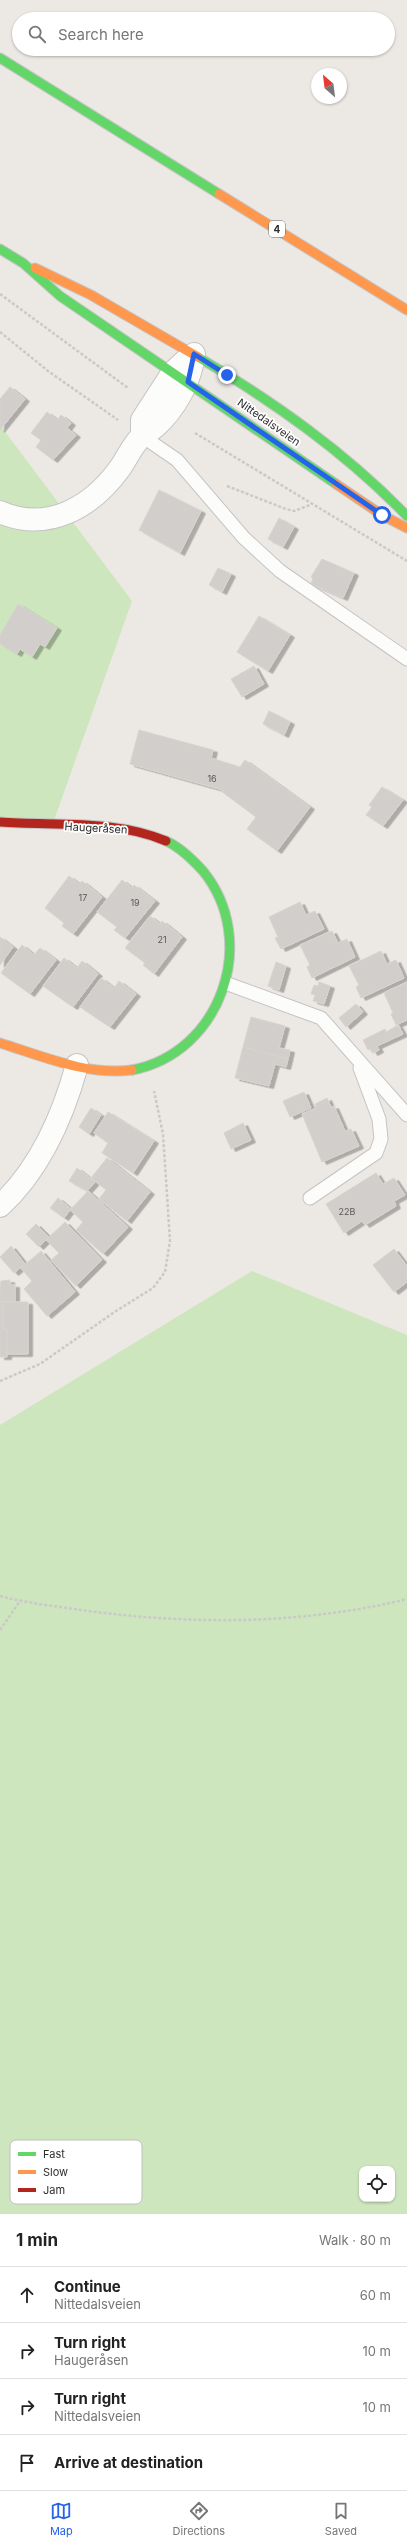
<!DOCTYPE html>
<meta charset="utf-8">
<style>
body{margin:0;font-family:Inter,sans-serif;background:#f2f2f2;color:#222}
.controls{position:absolute;right:12px;bottom:12px;display:grid;overflow:hidden;border-radius:8px;box-shadow:0 1px 3px #0004}
.controls button{width:36px;height:36px;display:grid;place-items:center;padding:0;border:0;border-bottom:1px solid #e0e0e0;background:#fff;color:#222;font:20px sans-serif}
.compass{position:absolute;left:311px;top:68px;width:36px;height:36px;border-radius:50%;background:#fff;box-shadow:0 1px 3px #0004;rotate:332deg}
.stop{position:absolute;width:12px;height:12px;margin:-9px;border:3px solid #2563eb;border-radius:50%;background:#fff}
.stop.end{background:#2563eb;border-color:#fff;box-shadow:0 1px 4px #0008}
.list{margin:0;padding:0;list-style:none}
h2{display:flex;justify-content:space-between;align-items:center;height:52px;margin:0;padding:0 16px;font-size:17px}
h2 small{font-size:13px;font-weight:400;color:#767676}
.list li{display:grid;grid-template-columns:26px 1fr auto;gap:12px;align-items:center;box-sizing:border-box;height:56px;padding:0 16px;border-top:1px solid #e0e0e0}
.list b{display:block;font-size:15px;white-space:nowrap}
.list p{margin:0;font-size:13px;white-space:nowrap;color:#767676}
.list em{font-size:13px;font-style:normal;color:#767676}
.icon{flex:none;width:22px;height:22px;fill:none;stroke:currentColor;stroke-width:2;stroke-linecap:round;stroke-linejoin:round}
.map{position:relative;flex:none;width:407px;height:2214px;overflow:hidden}
.search{position:absolute;background:#fff;box-shadow:0 1px 3px #0004;left:12px;right:12px;top:12px;height:44px;display:flex;align-items:center;gap:10px;box-sizing:border-box;padding:0 14px;border-radius:22px;color:#767676;font-size:15px}
.sheet{height:276px;background:#fff}
nav{display:flex;justify-content:space-around;align-items:center;box-sizing:border-box;height:56px;border-top:1px solid #e0e0e0;background:#fff;font-size:11px;color:#767676}
nav a{display:grid;justify-items:center;gap:2px}
nav .on{color:#2563eb}
.map>svg:first-child{display:block}
.green{fill:#cee6be;fill-rule:evenodd}
.building{fill:#d1cecb;stroke:#d7d4d0;filter:url(#shadow)}
.lines{fill:none;stroke-linecap:round;stroke-linejoin:round}
.lane-casing{stroke:#c5c4c5;stroke-width:15}
.street-casing{stroke:#c5c4c5;stroke-width:24}
.fast-casing{stroke:#c5c4c5;stroke-width:11}
.slow-casing{stroke:#c5c4c5;stroke-width:11}
.jam-casing{stroke:#c5c4c5;stroke-width:11}
.path{stroke:#c9c9c8;stroke-width:2.5;stroke-dasharray:3 2;stroke-linecap:butt}
.lane{stroke:#fcfcfb;stroke-width:13}
.street{stroke:#fcfcfb;stroke-width:22}
.fast{stroke:#63d668;stroke-width:9}
.slow{stroke:#ff974d;stroke-width:9}
.jam{stroke:#b3261e;stroke-width:9}
.route{stroke:#2563eb;stroke-width:5}
.labels{text-anchor:middle;dominant-baseline:central;stroke-width:3.5;stroke-linejoin:round;paint-order:stroke}
.number-label{font-size:9px;fill:#585857}
.shield{fill:#fff;stroke:#6d6d6d;stroke-width:1}
.shield-label{font-size:10px;font-weight:bold;fill:#2e2e2e}
.street-label{font-size:11px;fill:#2e2e2e;stroke:#fff}
.key{fill:#fff;stroke:#c0c0c0;stroke-width:1}
.key-label{font-size:11px;fill:#2e2e2e}
</style>
<div class="map">
<svg width="407" height="2214" viewBox="0 0 407 2214">
<defs>
<filter id="shadow"><feDropShadow dx="4.5" dy="2.5" stdDeviation="0" flood-color="#0004"/></filter>
</defs>
<rect width="100%" height="100%" fill="#ece8e4"/>
<g class="green">
<polygon points="0,425 132,601 52,826 0,821"/>
<path d="M252 1271 407 1335V2214H0V1425ZM362 2169H392V2199H362Z"/>
</g>
<g class="building">
<polygon points="10,387 25,399 0,430 0,399"/>
<polygon points="47,412 57,420 61,415 71,423 67,428 76,435 53,460 36,447 41,440 31,433"/>
<polygon points="159,490 201,511 180,553 139,530"/>
<polygon points="279,518 294,527 283,547 268,539"/>
<polygon points="322,559 354,573 343,598 311,584 313,578 311,577"/>
<polygon points="218,568 231,574 222,592 209,585"/>
<polygon points="18,604 57,628 45,647 40,644 32,657 20,649 17,654 0,644 0,635"/>
<polygon points="259,616 290,635 268,671 237,652"/>
<polygon points="254,666 264,684 242,697 231,679"/>
<polygon points="269,711 290,722 284,735 263,724"/>
<polygon points="139,730 213,750 211,758 240,767 245,760 310,807 277,851 247,829 256,817 221,791 223,790 130,764"/>
<polygon points="382,787 403,800 383,826 366,815 372,807 369,805"/>
<polygon points="69,876 79,884 82,881 102,897 73,934 62,926 64,923 45,908"/>
<polygon points="122,880 132,888 134,885 155,901 125,938 114,930 117,927 97,912"/>
<polygon points="300,902 306,915 315,911 324,929 281,949 275,938 278,937 269,917"/>
<polygon points="150,916 160,924 162,921 182,937 154,974 143,965 145,963 125,948"/>
<polygon points="332,931 338,943 347,939 355,957 312,978 307,967 310,965 300,945"/>
<polygon points="0,937 13,947 0,965"/>
<polygon points="22,945 34,955 40,948 56,960 30,994 1,973"/>
<polygon points="381,951 387,964 396,960 404,978 361,998 356,987 359,985 349,966"/>
<polygon points="64,958 77,968 82,961 98,974 73,1007 43,986"/>
<polygon points="276,962 286,966 279,990 268,986"/>
<polygon points="101,978 114,988 119,981 136,994 110,1027 80,1007"/>
<polygon points="319,982 330,986 324,1004 313,1001 315,995 311,994 314,985 318,986"/>
<polygon points="407,982 407,1020 396,1025 391,1014 393,1013 384,993"/>
<polygon points="356,1004 363,1012 346,1027 339,1018"/>
<polygon points="251,1017 285,1026 279,1048 290,1050 288,1059 243,1047"/>
<polygon points="398,1025 403,1034 377,1046 379,1050 373,1053 371,1049 368,1050 363,1040 385,1029 386,1032"/>
<polygon points="243,1047 288,1059 286,1067 275,1064 269,1086 235,1078"/>
<polygon points="304,1092 311,1108 290,1117 283,1101"/>
<polygon points="327,1098 331,1107 334,1106 345,1131 351,1129 359,1146 322,1162 302,1114 316,1108 315,1104"/>
<polygon points="91,1108 101,1115 89,1134 79,1127"/>
<polygon points="108,1112 154,1141 133,1173 102,1153 108,1143 94,1133"/>
<polygon points="243,1123 251,1140 231,1149 224,1133"/>
<polygon points="107,1158 150,1192 127,1221 99,1199 106,1190 91,1178"/>
<polygon points="77,1168 95,1182 87,1191 69,1181"/>
<polygon points="376,1173 383,1184 394,1178 405,1195 394,1201 396,1206 365,1225 362,1221 344,1233 326,1204"/>
<polygon points="88,1191 128,1227 103,1254 76,1230 83,1222 70,1210"/>
<polygon points="58,1198 71,1209 64,1218 50,1208"/>
<polygon points="65,1222 102,1260 76,1286 51,1260 59,1253 46,1240"/>
<polygon points="36,1224 49,1237 39,1247 26,1234"/>
<polygon points="11,1246 25,1264 14,1273 0,1257"/>
<polygon points="394,1249 407,1266 407,1282 394,1292 373,1265"/>
<polygon points="41,1251 75,1292 47,1316 24,1289 32,1281 21,1268"/>
<polygon points="10,1280 10,1285 15,1285 15,1302 3,1302 3,1329 7,1329 7,1357 0,1357 0,1288 1,1281"/>
<polygon points="3,1302 28,1302 28,1354 7,1354 7,1329 3,1329"/>
</g>
<g class="lines">
<defs>
<g id="lane">
<polyline points="142,436 177,460 244,538 280,571 407,659"/>
<polyline points="228,984 321,1018 407,1115"/>
<polyline points="310,1198 376,1153 381,1139 379,1119 360,1068"/>
</g>
<g id="street">
<polyline points="142,436 142,420 173,372 186,360"/>
<path d="M0 512C48 533 92 507 120 468 127 458 133 444 142 436 145 432 151 431 155 427 175 409 191 381 194 354"/>
<path d="M0 1206C39 1170 63 1116 77 1065"/>
</g>
<g id="fast">
<polyline points="0,58 219,194"/>
<polyline points="0,249 23,263 60,296 336,484"/>
<path d="M198 357C274 402 345 452 407 516"/>
<path d="M132 1070C221 1053 260 941 203 871 193 860 180 847 166 841"/>
</g>
<g id="slow">
<polyline points="219,194 407,310"/>
<polyline points="35,268 91,295 198,357"/>
<polyline points="336,484 382,515 407,528"/>
<path d="M0 1043C42 1056 88 1076 132 1070"/>
</g>
<path id="jam" d="M0 822C55 826 114 819 166 841"/>
</defs>
<use href="#lane" class="lane-casing"/>
<use href="#street" class="street-casing"/>
<use href="#fast" class="fast-casing"/>
<use href="#slow" class="slow-casing"/>
<use href="#jam" class="jam-casing"/>
<g class="path">
<polyline points="0,294 128,388"/>
<polyline points="0,332 48,371 118,420"/>
<polyline points="195,433 407,561"/>
<polyline points="227,486 286,509 294,511 310,505"/>
<polyline points="0,1381 40,1364 116,1311 153,1288 165,1272 170,1241 163,1134 154,1091"/>
<path d="M0 1596C26 1603 54 1606 81 1610 189 1625 301 1625 407 1599"/>
<polyline points="0,1630 20,1601"/>
</g>
<use href="#lane" class="lane"/>
<use href="#street" class="street"/>
<use href="#fast" class="fast"/>
<use href="#slow" class="slow"/>
<use href="#jam" class="jam"/>
</g>
<g class="lines">
<polyline class="route" points="227,375 194,354 188,382 382,515"/>
</g>
<g class="labels">
<g class="number-label">
<text x="212" y="778">16</text>
<text x="83" y="897">17</text>
<text x="135" y="902">19</text>
<text x="162" y="939">21</text>
<text x="347" y="1211">22B</text>
</g>
<rect class="shield" x="269" y="221" width="16" height="16" rx="3"/>
<g class="shield-label">
<text x="277" y="229">4</text>
</g>
<g class="street-label">
<text transform="translate(269 422) rotate(35)">Nittedalsveien</text>
<text transform="translate(96 828) rotate(3)">Haugeråsen</text>
</g>
</g>
<rect x="10" y="2140" width="132" height="64" rx="6" class="key"/>
<rect x="18" y="2152" width="18" height="4" fill="#63d668"/>
<rect x="18" y="2170" width="18" height="4" fill="#ff974d"/>
<rect x="18" y="2188" width="18" height="4" fill="#b3261e"/>
<g class="key-label">
<text x="43" y="2158">Fast</text>
<text x="43" y="2176">Slow</text>
<text x="43" y="2194">Jam</text>
</g>
</svg>
<div class="controls">
<button><svg class="icon" aria-label="locate" viewBox="0 0 24 24"><circle cx="12" cy="12" r="6"/><path d="M12 2v4M12 18v4M2 12h4M18 12h4"/></svg></button>
</div>
<svg class="compass" viewBox="-18 -18 36 36"><path d="M0-13l5 13h-10z" fill="#e53935"/><path d="M0 13l5-13h-10z" fill="#767676"/></svg>
<div class="stop" style="left:382px;top:515px"></div>
<div class="stop end" style="left:227px;top:375px"></div>
<div class="search"><svg class="icon" aria-label="search" viewBox="0 0 24 24"><circle cx="10" cy="10" r="6"/><path d="M15 15l6 6"/></svg>Search here</div>
</div>
<section class="sheet">
<h2>1 min<small>Walk · 80 m</small></h2>
<ul class="list">
<li><svg class="icon" aria-label="ahead" viewBox="0 0 24 24"><path d="M12 20V5M6 11l6-6 6 6"/></svg><div><b>Continue</b><p>Nittedalsveien</p></div><em>60 m</em></li>
<li><svg class="icon" aria-label="right" viewBox="0 0 24 24"><path d="M7 20v-9h11M14 6l5 5-5 5"/></svg><div><b>Turn right</b><p>Haugeråsen</p></div><em>10 m</em></li>
<li><svg class="icon" aria-label="right" viewBox="0 0 24 24"><path d="M7 20v-9h11M14 6l5 5-5 5"/></svg><div><b>Turn right</b><p>Nittedalsveien</p></div><em>10 m</em></li>
<li><svg class="icon" aria-label="arrive" viewBox="0 0 24 24"><path d="M6 21V4h12l-3 4 3 4H6"/></svg><div><b>Arrive at destination</b></div></li>
</ul>
</section>
<nav>
<a class="on"><svg class="icon" aria-label="map" viewBox="0 0 24 24"><path d="M3 6l6-2 6 2 6-2v14l-6 2-6-2-6 2zM9 4v14M15 6v14"/></svg>Map</a>
<a><svg class="icon" aria-label="directions" viewBox="0 0 24 24"><path d="M12 3l9 9-9 9-9-9zM9 14v-3h6M13 9l2 2-2 2"/></svg>Directions</a>
<a><svg class="icon" aria-label="saved" viewBox="0 0 24 24"><path d="M7 4h10v16l-5-4-5 4z"/></svg>Saved</a>
</nav>
